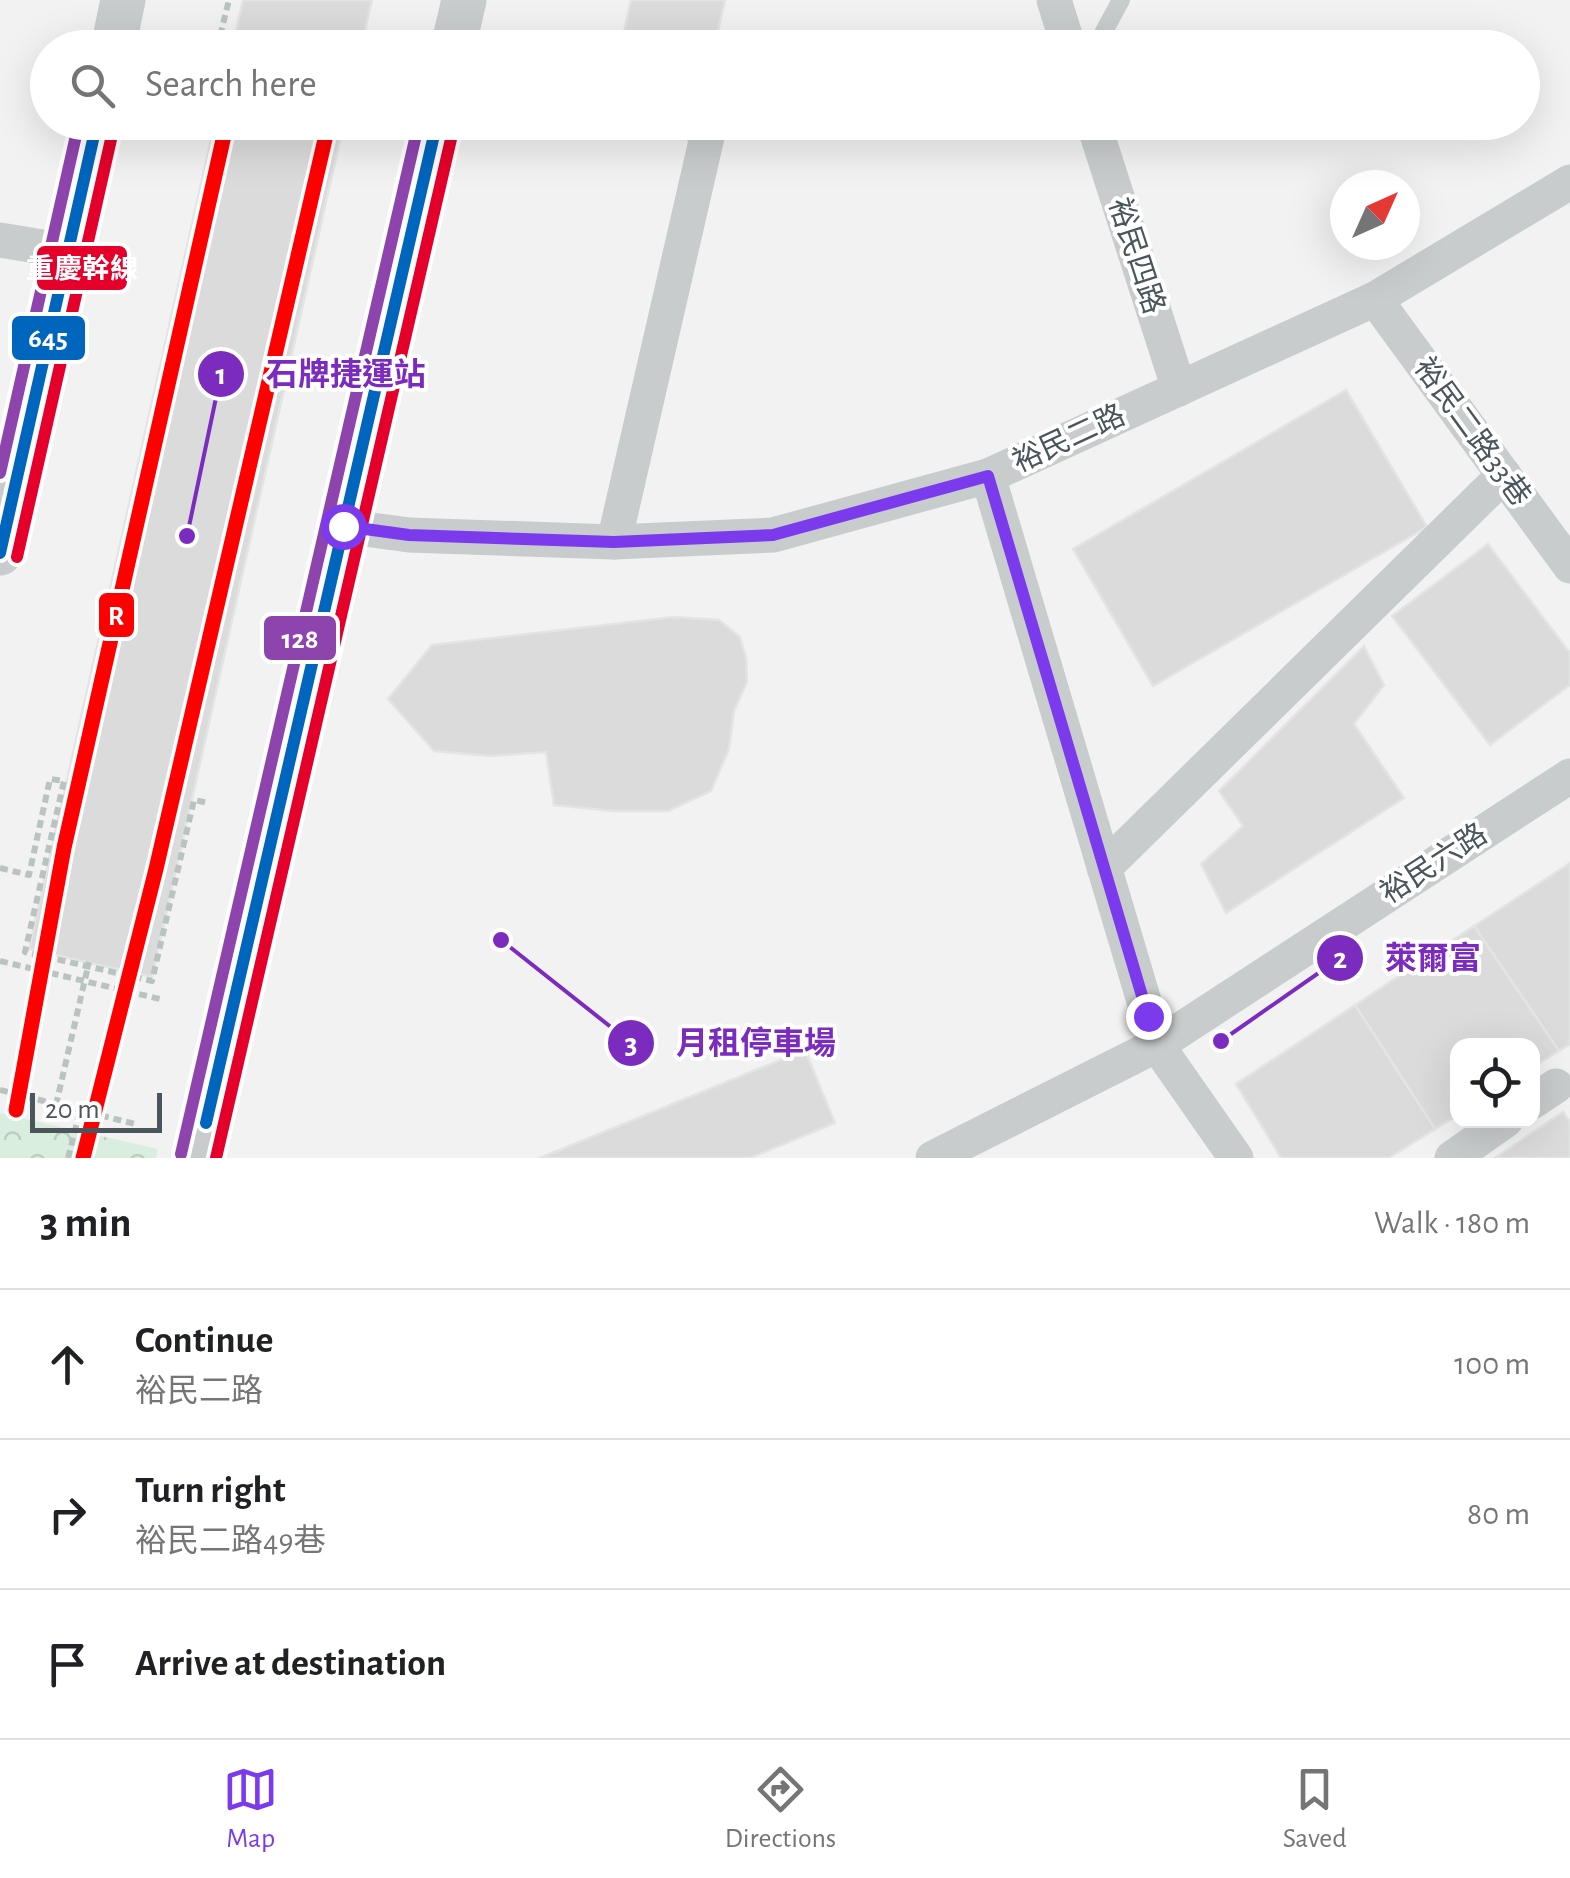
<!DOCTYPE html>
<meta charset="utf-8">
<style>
body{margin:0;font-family:"Alegreya Sans","Noto Sans TC",sans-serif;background:#f2f2f2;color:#202124}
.controls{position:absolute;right:30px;bottom:30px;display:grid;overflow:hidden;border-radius:20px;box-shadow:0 10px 40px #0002}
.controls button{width:90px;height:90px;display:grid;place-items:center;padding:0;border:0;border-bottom:2px solid #e0e0e0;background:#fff;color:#202124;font:50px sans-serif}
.compass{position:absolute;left:1330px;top:170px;width:90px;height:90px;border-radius:50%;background:#fff;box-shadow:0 10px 40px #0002;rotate:45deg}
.scale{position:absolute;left:30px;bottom:25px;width:132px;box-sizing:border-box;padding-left:10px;border:5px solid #4a565c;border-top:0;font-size:28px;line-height:35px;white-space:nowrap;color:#4a565c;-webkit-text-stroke:8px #fff;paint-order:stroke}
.stop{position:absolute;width:30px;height:30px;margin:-22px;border:8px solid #7c3aed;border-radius:50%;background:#fff}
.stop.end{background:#7c3aed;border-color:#fff;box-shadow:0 2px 10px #0008}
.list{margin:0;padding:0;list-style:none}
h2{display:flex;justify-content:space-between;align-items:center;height:130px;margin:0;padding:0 40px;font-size:42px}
h2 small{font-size:32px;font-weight:400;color:#757577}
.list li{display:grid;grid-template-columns:65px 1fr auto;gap:30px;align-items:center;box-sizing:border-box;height:150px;padding:0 40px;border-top:2px solid #e0e0e0}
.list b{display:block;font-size:38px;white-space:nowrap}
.list p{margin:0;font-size:32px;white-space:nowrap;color:#757577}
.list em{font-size:32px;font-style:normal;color:#757577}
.icon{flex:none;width:55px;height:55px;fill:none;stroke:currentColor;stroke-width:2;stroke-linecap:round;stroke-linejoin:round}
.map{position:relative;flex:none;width:1570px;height:1158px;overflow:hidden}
.search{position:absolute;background:#fff;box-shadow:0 10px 40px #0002;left:30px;right:30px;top:30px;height:110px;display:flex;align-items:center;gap:25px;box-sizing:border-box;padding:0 35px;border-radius:55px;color:#757577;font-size:38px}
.sheet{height:580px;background:#fff}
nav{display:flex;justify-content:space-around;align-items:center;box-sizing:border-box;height:140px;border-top:2px solid #e0e0e0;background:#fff;font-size:28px;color:#757577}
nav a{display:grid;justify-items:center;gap:5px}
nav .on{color:#7c3aed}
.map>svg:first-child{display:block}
.park{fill:url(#park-crowns)}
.building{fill:#dbdbdc;stroke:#e3e4e4;stroke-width:2.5}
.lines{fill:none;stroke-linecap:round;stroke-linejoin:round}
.path{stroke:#b9c3bf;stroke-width:6;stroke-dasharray:8 5;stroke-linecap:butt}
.service{stroke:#c9cccd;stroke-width:18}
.minor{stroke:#c9cccd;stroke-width:35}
.tertiary{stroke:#c9cccd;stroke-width:45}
.bus-1-casing{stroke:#fff;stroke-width:20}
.bus-2-casing{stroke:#fff;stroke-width:20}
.bus-3-casing{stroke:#fff;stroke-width:20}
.bus-1{stroke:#0065bd;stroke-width:12}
.bus-2{stroke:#e4002b;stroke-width:12}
.bus-3{stroke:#8e44ad;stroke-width:12}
.metro-1-casing{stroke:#fff;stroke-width:22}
.metro-1{stroke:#f00;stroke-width:15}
.route{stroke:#7c3aed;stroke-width:12}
.labels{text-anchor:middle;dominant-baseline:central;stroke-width:8;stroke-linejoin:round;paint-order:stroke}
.street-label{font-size:30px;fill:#4a565c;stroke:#fff}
.leader{fill:none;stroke:#7b2cbf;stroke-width:4}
.callout-dot{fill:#7b2cbf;stroke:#fff;stroke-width:4}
.mark-label{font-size:30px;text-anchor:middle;font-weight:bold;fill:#fff}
.callout-label{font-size:32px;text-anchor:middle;font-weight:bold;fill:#7b2cbf;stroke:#fff;stroke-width:8;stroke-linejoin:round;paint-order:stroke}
.line-badge{stroke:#fff;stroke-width:4}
.badge-label{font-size:28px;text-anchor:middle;font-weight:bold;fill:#fff}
</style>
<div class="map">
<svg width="1570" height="1158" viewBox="0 0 1570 1158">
<defs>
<pattern id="park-crowns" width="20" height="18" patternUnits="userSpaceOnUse" patternTransform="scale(2.5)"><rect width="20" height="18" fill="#d9eede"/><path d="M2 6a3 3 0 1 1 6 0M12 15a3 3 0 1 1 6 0" fill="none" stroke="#bccec1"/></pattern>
</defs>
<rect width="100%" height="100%" fill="#f2f2f2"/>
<polygon class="park" points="0,1113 158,1149 156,1158 0,1158"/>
<g class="building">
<polygon points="243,0 372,0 361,48 232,48"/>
<polygon points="631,0 725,0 714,48 689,48 624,32"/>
<polygon points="215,122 344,122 152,977 29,949"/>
<polygon points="1346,390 1427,527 1153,686 1073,549"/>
<polygon points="1488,544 1570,653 1570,685 1490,745 1392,616"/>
<polygon points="674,617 719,620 740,637 746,658 747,682 734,711 729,749 711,791 668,811 614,811 554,805 546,752 491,756 434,751 388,699 432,645"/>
<polygon points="1364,646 1384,685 1354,724 1404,798 1226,913 1201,864 1243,826 1219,791"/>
<polygon points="1570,863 1570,1044 1559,1051 1474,926"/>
<polygon points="1474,926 1559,1051 1532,1068 1532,1046 1458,1046 1458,1115 1435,1129 1355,1005"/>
<polygon points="1355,1005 1435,1129 1389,1158 1281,1158 1236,1084"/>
<polygon points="805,1050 835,1123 750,1158 540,1158"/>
<polygon points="1563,1112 1570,1122 1570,1158 1495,1158"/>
</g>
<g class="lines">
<g class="path">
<polyline points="496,44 514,48"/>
<polyline points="217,48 229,0"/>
<polyline points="0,868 29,875 50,779 64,781 25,952 152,981 194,800 209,803"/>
<polyline points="0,961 164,1000"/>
<polyline points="0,1090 135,1124"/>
<polyline points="56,1105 89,962"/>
<polyline points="68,1158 80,1111"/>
</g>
<polyline class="service" points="1095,48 1121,0"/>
<g class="minor">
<polyline points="1054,0 1069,48"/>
<polyline points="1093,122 1179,389"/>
<polyline points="0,240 67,251"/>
<polyline points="1375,299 1570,566"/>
<polyline points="988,476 1157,1045 1236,1158"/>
<polyline points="343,526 409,535 614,542 773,535 988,476 1375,299 1570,182"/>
<polyline points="614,542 707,137 695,122"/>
<polyline points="1104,868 1504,475"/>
<polyline points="1532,1102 1556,1086"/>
<polyline points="933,1158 1157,1045 1570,776"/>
<polyline points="1452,1158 1506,1120"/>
</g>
<g class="tertiary">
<polyline points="113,48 123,0"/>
<polyline points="453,48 464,0"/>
<polyline points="0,553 97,122"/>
<polyline points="198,1158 437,122"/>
</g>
<defs>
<g id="bus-1">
<polyline points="0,553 97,122"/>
<polyline points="206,1123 437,122"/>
</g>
<g id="bus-2">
<polyline points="17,557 114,126"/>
<polyline points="216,1158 454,126"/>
</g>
<g id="bus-3">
<polyline points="0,473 79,122"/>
<polyline points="181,1154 419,122"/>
</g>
</defs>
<use href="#bus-1" class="bus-1-casing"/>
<use href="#bus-2" class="bus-2-casing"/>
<use href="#bus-3" class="bus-3-casing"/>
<use href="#bus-1" class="bus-1"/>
<use href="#bus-2" class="bus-2"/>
<use href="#bus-3" class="bus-3"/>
<defs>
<g id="metro-1">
<polyline points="16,1110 64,848 227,122"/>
<polyline points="83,1158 156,869 329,122"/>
</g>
</defs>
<use href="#metro-1" class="metro-1-casing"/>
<use href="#metro-1" class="metro-1"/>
</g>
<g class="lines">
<polyline class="route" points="343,526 409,535 614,542 773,535 988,476 1148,1016"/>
</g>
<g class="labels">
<g class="street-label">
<text transform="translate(1136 256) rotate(72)">裕民四路</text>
<text transform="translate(1472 432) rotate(54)">裕民二路33巷</text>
<text transform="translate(1069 439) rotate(-25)">裕民二路</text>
<text transform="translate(1434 864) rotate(-33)">裕民六路</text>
</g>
</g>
<path class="leader" d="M187 536L221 374M1221 1041L1340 958M501 940L631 1043"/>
<g class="callout-dot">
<circle cx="187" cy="536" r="10"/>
<circle cx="1221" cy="1041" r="10"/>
<circle cx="501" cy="940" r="10"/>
<circle cx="221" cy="374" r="25"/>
<circle cx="1340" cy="958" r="25"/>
<circle cx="631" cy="1043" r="25"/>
</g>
<g class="mark-label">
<text x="221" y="384">1</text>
<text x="1340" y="968">2</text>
<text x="631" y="1053">3</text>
</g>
<g class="callout-label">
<text x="346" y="385">石牌捷運站</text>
<text x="1433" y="969">萊爾富</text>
<text x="756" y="1054">月租停車場</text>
</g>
<g class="line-badge">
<rect x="35" y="244" width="94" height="48" rx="10" fill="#e4002b"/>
<rect x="10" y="314" width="77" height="48" rx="10" fill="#0065bd"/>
<rect x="97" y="591" width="39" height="48" rx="10" fill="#f00"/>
<rect x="262" y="614" width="76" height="48" rx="10" fill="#8e44ad"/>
</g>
<g class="badge-label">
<text x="82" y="278">重慶幹線</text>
<text x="48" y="347">645</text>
<text x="116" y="625">R</text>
<text x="300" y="648">128</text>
</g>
</svg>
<div class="controls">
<button><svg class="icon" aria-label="locate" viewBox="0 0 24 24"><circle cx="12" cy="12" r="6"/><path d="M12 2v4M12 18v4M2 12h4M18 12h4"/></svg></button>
</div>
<svg class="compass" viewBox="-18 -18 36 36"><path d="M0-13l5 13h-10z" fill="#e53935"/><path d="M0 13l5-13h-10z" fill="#757577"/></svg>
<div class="scale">20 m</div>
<div class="stop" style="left:343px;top:526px"></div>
<div class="stop end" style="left:1148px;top:1016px"></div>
<div class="search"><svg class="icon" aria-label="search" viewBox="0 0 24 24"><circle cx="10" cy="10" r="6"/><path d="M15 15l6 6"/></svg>Search here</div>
</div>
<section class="sheet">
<h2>3 min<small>Walk · 180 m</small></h2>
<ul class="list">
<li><svg class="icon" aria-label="ahead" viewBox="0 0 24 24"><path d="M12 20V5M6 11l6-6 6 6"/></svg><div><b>Continue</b><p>裕民二路</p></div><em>100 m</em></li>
<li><svg class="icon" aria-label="right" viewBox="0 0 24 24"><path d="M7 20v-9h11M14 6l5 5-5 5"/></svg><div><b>Turn right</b><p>裕民二路49巷</p></div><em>80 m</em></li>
<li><svg class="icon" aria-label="arrive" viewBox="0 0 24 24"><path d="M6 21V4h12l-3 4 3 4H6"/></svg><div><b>Arrive at destination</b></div></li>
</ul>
</section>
<nav>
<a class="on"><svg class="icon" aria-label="map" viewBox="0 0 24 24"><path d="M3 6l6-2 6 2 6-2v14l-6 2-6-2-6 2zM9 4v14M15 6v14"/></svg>Map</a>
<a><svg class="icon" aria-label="directions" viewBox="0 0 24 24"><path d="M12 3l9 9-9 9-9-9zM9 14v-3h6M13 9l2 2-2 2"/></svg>Directions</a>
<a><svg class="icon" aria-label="saved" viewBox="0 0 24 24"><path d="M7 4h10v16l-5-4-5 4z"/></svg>Saved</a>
</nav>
